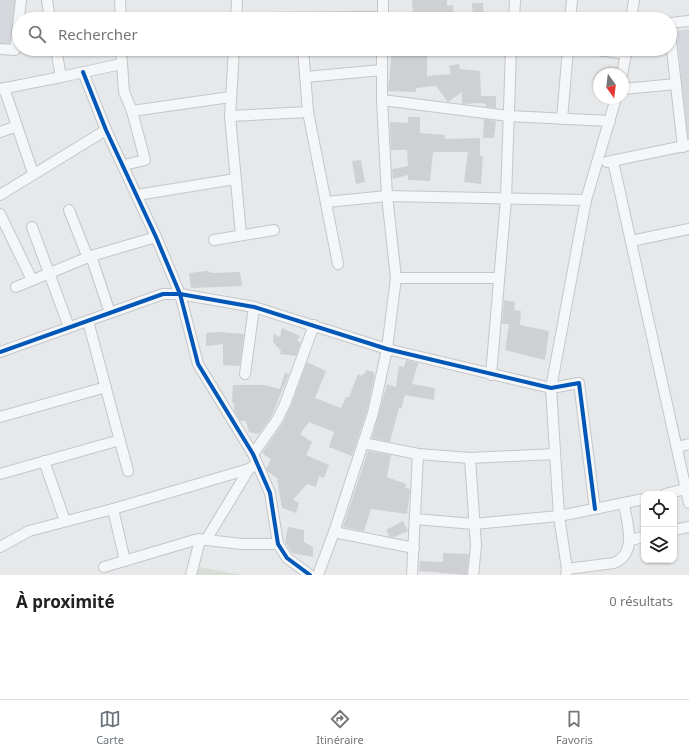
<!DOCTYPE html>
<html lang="fr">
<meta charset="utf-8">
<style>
body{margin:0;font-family:"Noto Sans",sans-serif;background:#f6f6f6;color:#222}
.controls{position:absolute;right:12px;bottom:12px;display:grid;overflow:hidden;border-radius:8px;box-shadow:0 1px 3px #0004}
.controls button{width:36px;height:36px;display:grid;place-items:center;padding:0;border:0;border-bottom:1px solid #e0e0e0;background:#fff;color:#222;font:20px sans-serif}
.compass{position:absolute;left:593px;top:68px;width:36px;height:36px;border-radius:50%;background:#fff;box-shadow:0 1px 3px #0004;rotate:166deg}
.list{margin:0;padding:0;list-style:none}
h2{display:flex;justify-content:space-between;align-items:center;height:52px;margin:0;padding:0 16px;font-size:17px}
h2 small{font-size:13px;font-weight:400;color:#767676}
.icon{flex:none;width:22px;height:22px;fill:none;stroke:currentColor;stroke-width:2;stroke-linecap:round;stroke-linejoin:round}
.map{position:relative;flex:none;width:689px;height:575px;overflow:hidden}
.search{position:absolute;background:#fff;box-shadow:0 1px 3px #0004;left:12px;right:12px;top:12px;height:44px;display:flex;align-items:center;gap:10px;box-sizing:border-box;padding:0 14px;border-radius:22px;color:#767676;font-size:15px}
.sheet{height:124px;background:#fff}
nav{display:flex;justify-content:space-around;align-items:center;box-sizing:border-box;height:56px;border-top:1px solid #e0e0e0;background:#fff;font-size:11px;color:#767676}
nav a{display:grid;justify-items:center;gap:2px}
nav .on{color:#6c747e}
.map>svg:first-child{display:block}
.built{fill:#d4d8dd}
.green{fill:#d7ded6}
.building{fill:#ced0d2}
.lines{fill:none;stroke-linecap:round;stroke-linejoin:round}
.street-casing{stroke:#c4c6c8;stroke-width:12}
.street{stroke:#f5f6f7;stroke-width:10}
.cycleway-casing{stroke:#f4f6f9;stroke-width:6}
.cycleway{stroke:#0057b8;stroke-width:4}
</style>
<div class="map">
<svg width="689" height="575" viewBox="0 0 689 575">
<rect width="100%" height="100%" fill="#e6e8ea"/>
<g class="built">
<polygon points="0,0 16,0 10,46 0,45"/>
<polygon points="689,29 689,141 687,142 677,31"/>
</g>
<polygon class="green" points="199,567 242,575 197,575"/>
<g class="building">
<polygon points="412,0 447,0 447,6 453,5 454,19 427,19 426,13 413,13"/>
<polygon points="472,3 483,3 484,19 473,19"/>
<polygon points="392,49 401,49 402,52 427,49 427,76 451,74 449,66 459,64 460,69 480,71 481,96 496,96 496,108 486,107 486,104 480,103 462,104 462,92 448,102 436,86 416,88 416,92 388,91"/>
<polygon points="408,117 420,117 420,133 445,135 445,139 480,138 480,156 483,156 481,184 464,182 468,152 433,152 430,181 408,180 408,175 393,179 392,169 408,166 407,150 391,150 390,122 408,123"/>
<polygon points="484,119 496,121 494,138 483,138"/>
<polygon points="361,160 365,182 356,184 352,161"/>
<polygon points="207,271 212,273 240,272 242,286 191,288 189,273"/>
<polygon points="504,300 515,302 514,310 521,311 520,325 549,331 545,360 505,350 509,324 502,324"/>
<polygon points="282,328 300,336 297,341 301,342 296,356 280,354 281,351 273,342 274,334 280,337"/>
<polygon points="220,332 244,334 240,366 223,365 223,344 206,346 206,333"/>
<polygon points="406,360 418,363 412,384 435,388 434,400 405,395 401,409 399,408 390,442 372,438 387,384 396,387 399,366 404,367"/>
<polygon points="307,362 326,371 315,398 341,408 346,397 349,397 358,374 362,376 363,373 365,374 366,370 374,372 374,378 367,411 352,456 329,447 334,432 309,422 300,434 312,442 306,455 329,465 324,478 319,476 316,487 307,484 293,500 299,503 296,513 282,508 277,478 268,472 266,469 271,459 262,453 283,423 291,406"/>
<polygon points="285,373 289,374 271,417 259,434 249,432 246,421 240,421 234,411 234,403 232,403 233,385 265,385 280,389"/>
<polygon points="368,451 391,455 387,477 406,484 405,488 410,489 407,514 371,509 364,531 343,527"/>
<polygon points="403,521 408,531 394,537 390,537 386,530"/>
<polygon points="288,527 304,530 304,542 313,547 313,557 292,553 285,542"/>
<polygon points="443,553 469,554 467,575 419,571 420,561 443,562"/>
</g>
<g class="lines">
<defs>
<g id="street">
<polyline points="47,0 50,19"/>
<polyline points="120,0 121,19"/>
<polyline points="269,18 383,17"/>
<polyline points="236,19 237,0"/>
<polyline points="383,19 383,0"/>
<polyline points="514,19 515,0"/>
<polyline points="570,19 572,0"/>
<polyline points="631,19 634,0"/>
<polyline points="670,23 689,21"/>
<polyline points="670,32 683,147"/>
<polyline points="0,49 15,50 21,0"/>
<polyline points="56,49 61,77 121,64"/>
<polyline points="121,49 124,92 132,111 145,160 124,165"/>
<polyline points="234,49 230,116 241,235"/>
<polyline points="303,49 308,112 338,264"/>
<polyline points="591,49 626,54"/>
<polyline points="83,72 106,130 156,237 180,294 198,364 253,454 270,493 278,544 287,558 310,575"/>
<polyline points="622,74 627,49"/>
<polyline points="306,77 382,70"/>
<polyline points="4,88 33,173"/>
<polyline points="0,89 61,77"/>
<polyline points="623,89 676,84"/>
<polyline points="382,100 509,116 610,121"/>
<polyline points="132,111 230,97"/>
<polyline points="230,116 308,112"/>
<polyline points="562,119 568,49"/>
<polyline points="0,132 17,126"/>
<polyline points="613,161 689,503"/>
<polyline points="607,162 689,145"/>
<polyline points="0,195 106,130"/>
<polyline points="137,195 235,179"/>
<polyline points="326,202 387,196 586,200"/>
<polyline points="69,210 88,258"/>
<polyline points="0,214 32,280"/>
<polyline points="32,227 69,327"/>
<polyline points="214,240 274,230"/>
<polyline points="631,241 689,229"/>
<polyline points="91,256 110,313"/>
<polyline points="396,278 499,278"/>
<polyline points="16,287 91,256 156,237"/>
<polyline points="88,321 128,471"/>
<polyline points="0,352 163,294 180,294 254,307 387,349 551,388 579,383 595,509"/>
<polyline points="245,374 254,307"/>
<polyline points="491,375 506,199 511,49"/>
<polyline points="0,417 106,387"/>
<polyline points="363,443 418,454 470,458 555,454"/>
<polyline points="677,447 689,444"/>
<polyline points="253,454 277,420 285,404 314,325"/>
<polyline points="470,458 476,546 473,575"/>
<polyline points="44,461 65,521"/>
<polyline points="0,474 120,440"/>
<polyline points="665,494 686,489"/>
<polyline points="113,509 125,561"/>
<polyline points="415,519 474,524 559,516 644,499"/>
<polyline points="674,530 689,527"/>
<polyline points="334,532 414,548"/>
<polyline points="206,540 249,469"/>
<polyline points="630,540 644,537"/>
<polyline points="0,547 29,531 113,509 249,469 257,464"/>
<polyline points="104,567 198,539 241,544 278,544"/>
<path d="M567 569 614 563C638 553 627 524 624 504"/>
<polyline points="191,575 200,540"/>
<polyline points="318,575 334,532 373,413 387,349 396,278 387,196 382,100 382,49"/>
<polyline points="412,575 418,454"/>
<polyline points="566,575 567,569 559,516 551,388 586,200 616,98"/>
</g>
</defs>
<use href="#street" class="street-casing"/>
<use href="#street" class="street"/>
<defs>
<g id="cycleway">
<polyline points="83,72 106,130 156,237 180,294 198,364 253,454 270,493 278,544 287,558 310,575"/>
<polyline points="0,352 163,294 180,294 254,307 387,349 551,388 579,383 595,509"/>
</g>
</defs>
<use href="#cycleway" class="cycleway-casing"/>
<use href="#cycleway" class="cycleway"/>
</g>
</svg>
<div class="controls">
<button><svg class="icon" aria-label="locate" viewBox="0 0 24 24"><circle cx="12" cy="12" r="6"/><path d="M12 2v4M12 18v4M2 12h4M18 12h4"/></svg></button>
<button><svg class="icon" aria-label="layers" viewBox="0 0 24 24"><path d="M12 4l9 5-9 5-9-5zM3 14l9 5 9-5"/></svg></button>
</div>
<svg class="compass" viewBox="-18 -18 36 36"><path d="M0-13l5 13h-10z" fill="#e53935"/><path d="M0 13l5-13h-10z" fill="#767676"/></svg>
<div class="search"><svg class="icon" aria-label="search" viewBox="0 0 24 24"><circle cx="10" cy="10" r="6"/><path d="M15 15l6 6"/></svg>Rechercher</div>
</div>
<section class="sheet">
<h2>À proximité<small>0 résultats</small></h2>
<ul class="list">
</ul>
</section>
<nav>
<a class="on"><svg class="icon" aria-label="map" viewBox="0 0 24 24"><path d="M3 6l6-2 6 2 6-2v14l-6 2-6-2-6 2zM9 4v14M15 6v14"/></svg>Carte</a>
<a><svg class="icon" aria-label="directions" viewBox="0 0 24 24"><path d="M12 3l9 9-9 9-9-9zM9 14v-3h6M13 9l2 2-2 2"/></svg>Itinéraire</a>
<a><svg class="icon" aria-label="saved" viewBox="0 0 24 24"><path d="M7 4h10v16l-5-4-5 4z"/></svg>Favoris</a>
</nav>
